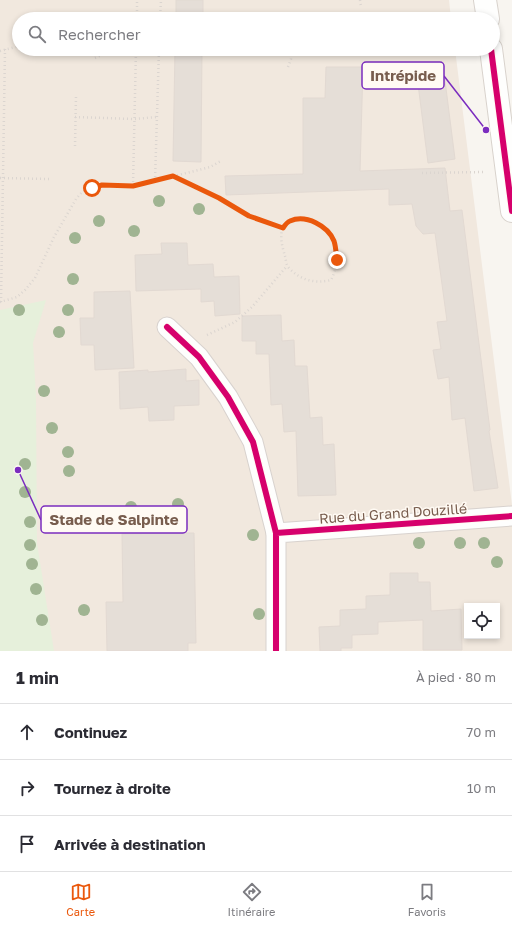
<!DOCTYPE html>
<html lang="fr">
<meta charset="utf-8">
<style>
body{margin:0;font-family:"Golos Text",sans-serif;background:#f7f7f7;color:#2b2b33}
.controls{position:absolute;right:12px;bottom:12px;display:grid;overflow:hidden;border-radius:0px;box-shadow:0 2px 6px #0003}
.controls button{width:36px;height:36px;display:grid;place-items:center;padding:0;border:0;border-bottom:1px solid #e1e1e2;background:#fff;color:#2b2b33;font:20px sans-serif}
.stop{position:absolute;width:12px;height:12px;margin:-9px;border:3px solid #ea580c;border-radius:50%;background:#fff}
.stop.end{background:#ea580c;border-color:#fff;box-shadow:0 1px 4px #0008}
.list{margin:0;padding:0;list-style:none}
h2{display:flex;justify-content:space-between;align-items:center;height:52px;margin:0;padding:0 16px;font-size:17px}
h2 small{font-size:13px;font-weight:400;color:#7c7c81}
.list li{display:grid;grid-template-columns:26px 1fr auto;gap:12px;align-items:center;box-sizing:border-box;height:56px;padding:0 16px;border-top:1px solid #e1e1e2}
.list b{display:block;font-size:15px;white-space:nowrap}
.list em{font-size:13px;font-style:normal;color:#7c7c81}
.icon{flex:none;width:22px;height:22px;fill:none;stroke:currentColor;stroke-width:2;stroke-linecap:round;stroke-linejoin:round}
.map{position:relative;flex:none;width:512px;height:651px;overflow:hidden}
.search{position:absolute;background:#fff;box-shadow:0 2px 6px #0003;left:12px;right:12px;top:12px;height:44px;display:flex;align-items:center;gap:10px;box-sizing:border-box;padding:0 14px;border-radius:22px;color:#7c7c81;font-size:15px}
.sheet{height:220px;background:#fff}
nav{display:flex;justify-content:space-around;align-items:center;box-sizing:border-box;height:56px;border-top:1px solid #e1e1e2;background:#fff;font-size:11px;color:#7c7c81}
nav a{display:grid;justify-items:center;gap:2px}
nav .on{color:#ea580c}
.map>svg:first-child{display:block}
.residential{fill:#f1e8de;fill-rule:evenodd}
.green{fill:#e6f0db}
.building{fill:#e5ded7;stroke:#e2d9d2}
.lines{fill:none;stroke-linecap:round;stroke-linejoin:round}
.street-casing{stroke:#d8d2ce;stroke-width:21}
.secondary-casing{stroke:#d8d2cc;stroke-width:24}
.path{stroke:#dbd5d0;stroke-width:2.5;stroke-dasharray:1 3;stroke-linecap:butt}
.street{stroke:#fefefd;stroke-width:19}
.secondary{stroke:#fefefd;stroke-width:22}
.cycleway-casing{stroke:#fffaf3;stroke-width:8}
.cycleway{stroke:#d6006c;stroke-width:6}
.tree{fill:#a0b492}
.route{stroke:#ea580c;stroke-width:5}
.labels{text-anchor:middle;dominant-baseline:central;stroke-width:3;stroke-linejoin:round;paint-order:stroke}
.street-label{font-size:14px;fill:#785d4e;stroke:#fffaf3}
.leader{fill:none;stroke:#7b2cbf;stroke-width:1.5}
.callout-dot{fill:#7b2cbf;stroke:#fffaf3;stroke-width:1.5}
.callout{fill:#fffaf3;stroke:#7b2cbf;stroke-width:1.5}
.callout-label{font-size:15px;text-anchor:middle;font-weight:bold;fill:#785d4e}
</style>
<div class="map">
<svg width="512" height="651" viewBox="0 0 512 651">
<rect width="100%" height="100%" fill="#f8f5f0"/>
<path class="residential" d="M0 0H449L451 19H19V49H455L512 505V651H0ZM467 606H497V636H467Z"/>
<polygon class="green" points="46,300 33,343 36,397 37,543 54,651 0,651 0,310"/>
<g class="building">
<rect x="176" y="0" width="27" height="19"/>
<polygon points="175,49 202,49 201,162 173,161"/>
<polygon points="443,65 455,159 428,163 416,68"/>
<polygon points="326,67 363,67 360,171 445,168 450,211 462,210 490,430 489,431 498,488 474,491 465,418 452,420 449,377 438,379 433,350 441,349 437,322 447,321 435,233 423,234 416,226 412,204 389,205 389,189 226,195 225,176 303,174 303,98 325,98"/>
<polygon points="161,243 187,243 188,265 213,264 214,277 239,276 240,314 215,316 214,301 201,302 201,289 136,291 135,255 162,254"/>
<polygon points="130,291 134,368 95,370 94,345 81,345 80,318 94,318 94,292"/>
<polygon points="281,315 282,341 294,340 295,366 307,366 310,418 322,417 323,445 334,444 336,495 298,496 296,431 284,432 282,404 271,405 269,354 256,354 256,341 242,341 242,316"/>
<polygon points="186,369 186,381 199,380 199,405 174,406 174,420 149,421 148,407 120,409 119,372 148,370 148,372"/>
<polygon points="162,533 194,533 196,643 188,643 188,651 107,651 106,602 123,602 122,534"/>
<polygon points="390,573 418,573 418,582 430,582 431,611 461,609 462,650 423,650 423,620 378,622 378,634 352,635 352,648 341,648 341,651 320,651 319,627 340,626 340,610 366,609 366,596 390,595"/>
</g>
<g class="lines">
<defs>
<g id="street">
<polyline points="167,327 199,357 228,397 253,442 276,533"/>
<polyline points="276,651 276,533 512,516"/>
</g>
<g id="secondary">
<polyline points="485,0 488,19"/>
<polyline points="491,49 512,211"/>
</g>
</defs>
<use href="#street" class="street-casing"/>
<use href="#secondary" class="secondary-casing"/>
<g class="path">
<polyline points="360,0 361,7"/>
<polyline points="137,19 137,0"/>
<polyline points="160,19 161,0"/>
<polyline points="58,49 59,52"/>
<polyline points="0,51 19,46"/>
<polyline points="95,58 104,54 108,49"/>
<polyline points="288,67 291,59 291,49"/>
<polyline points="75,117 134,119 157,117"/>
<polyline points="75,146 76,95"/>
<polyline points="422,173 484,172"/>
<polyline points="173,177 219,198 249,215 283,228"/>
<polyline points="0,178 49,179"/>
<polyline points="155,181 159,49"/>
<polyline points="133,186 136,49"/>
<path d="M300 219C308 220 315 222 321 226 339 238 340 263 331 280 315 284 300 280 289 268 286 265 286 260 285 256 282 246 277 229 288 222 292 220 297 220 300 219Z"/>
<polyline points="0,302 17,297 25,290 35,278 54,237 76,199 83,191 102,185 133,186 155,181 210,167 221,161"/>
<polyline points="1,302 5,49"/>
<polyline points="207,335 235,322 252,307 287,266"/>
</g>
<use href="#street" class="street"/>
<use href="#secondary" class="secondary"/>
<defs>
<g id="cycleway">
<polyline points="491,49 512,211"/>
<polyline points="167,327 199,357 228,397 253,442 276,533"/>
<polyline points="276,651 276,533 512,516"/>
</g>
</defs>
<use href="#cycleway" class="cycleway-casing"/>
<use href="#cycleway" class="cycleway"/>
</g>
<g class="tree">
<circle cx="159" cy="201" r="6"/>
<circle cx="199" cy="209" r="6"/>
<circle cx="99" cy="221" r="6"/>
<circle cx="134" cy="231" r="6"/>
<circle cx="75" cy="238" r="6"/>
<circle cx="73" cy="279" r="6"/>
<circle cx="19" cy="310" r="6"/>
<circle cx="68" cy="310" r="6"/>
<circle cx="59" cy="332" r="6"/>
<circle cx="44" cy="391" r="6"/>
<circle cx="52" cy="428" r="6"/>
<circle cx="68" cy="452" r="6"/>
<circle cx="25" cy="464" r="6"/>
<circle cx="69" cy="471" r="6"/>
<circle cx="25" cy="492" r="6"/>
<circle cx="178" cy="504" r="6"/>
<circle cx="131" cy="507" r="6"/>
<circle cx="30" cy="522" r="6"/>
<circle cx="253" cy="535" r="6"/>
<circle cx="419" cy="543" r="6"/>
<circle cx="460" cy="543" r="6"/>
<circle cx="484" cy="543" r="6"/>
<circle cx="30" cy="545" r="6"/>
<circle cx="497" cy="562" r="6"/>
<circle cx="32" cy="564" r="6"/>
<circle cx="36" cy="589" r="6"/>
<circle cx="84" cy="610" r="6"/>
<circle cx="259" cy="614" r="6"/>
<circle cx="42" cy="620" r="6"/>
</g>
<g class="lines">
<path class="route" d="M92 188 102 185 133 186 173 176 219 198 249 216 283 228C285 225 287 222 290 221 306 214 328 226 334 241 336 247 336 254 337 260"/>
</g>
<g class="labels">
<g class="street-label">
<text transform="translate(393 513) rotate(-4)">Rue du Grand Douzillé</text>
</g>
</g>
<path class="leader" d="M486 130L444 76M18 470L41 520"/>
<g class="callout-dot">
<circle cx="486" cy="130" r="4"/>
<circle cx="18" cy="470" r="4"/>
</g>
<g class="callout">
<rect x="362" y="62" width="82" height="27" rx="4"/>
<rect x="41" y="506" width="146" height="27" rx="4"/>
</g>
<g class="callout-label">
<text x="403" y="81">Intrépide</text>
<text x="114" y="525">Stade de Salpinte</text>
</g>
</svg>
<div class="controls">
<button><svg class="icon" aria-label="locate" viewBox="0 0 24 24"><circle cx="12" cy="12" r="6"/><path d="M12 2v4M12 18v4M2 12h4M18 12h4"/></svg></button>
</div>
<div class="stop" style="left:92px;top:188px"></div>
<div class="stop end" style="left:337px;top:260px"></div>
<div class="search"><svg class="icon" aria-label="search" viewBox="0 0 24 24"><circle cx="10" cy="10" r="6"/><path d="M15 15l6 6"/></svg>Rechercher</div>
</div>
<section class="sheet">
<h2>1 min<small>À pied · 80 m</small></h2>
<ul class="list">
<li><svg class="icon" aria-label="ahead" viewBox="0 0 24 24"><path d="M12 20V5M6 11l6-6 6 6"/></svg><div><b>Continuez</b></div><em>70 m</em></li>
<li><svg class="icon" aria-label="right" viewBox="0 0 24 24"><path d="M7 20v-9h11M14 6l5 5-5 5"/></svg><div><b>Tournez à droite</b></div><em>10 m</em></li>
<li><svg class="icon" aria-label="arrive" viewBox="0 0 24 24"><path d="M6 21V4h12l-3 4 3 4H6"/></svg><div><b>Arrivée à destination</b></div></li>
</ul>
</section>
<nav>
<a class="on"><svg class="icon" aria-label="map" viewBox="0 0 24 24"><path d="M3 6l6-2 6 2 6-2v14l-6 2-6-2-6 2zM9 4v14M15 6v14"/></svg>Carte</a>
<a><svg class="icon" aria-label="directions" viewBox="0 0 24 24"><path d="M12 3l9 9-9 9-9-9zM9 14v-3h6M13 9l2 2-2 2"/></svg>Itinéraire</a>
<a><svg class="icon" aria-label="saved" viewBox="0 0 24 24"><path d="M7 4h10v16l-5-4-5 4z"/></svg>Favoris</a>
</nav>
